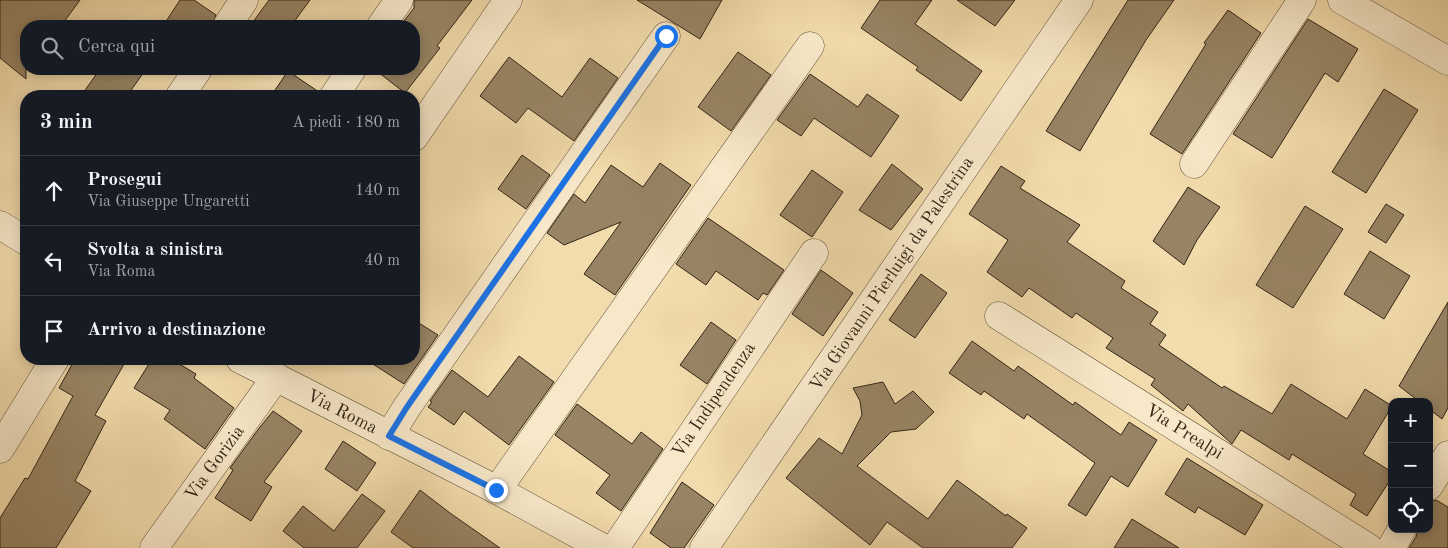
<!DOCTYPE html>
<html lang="it">
<meta charset="utf-8">
<style>
body{margin:0;font-family:"Old Standard TT",serif;background:#20242c;color:#f1f3f6}
.controls{position:absolute;right:15px;bottom:15px;display:grid;overflow:hidden;border-radius:10px;box-shadow:0 2px 12px #0003}
.controls button{width:45px;height:45px;display:grid;place-items:center;padding:0;border:0;border-bottom:1px solid #363941;background:#171b24;color:#f1f3f6;font:25px sans-serif}
.stop{position:absolute;width:15px;height:15px;margin:-11px;border:4px solid #1a73e8;border-radius:50%;background:#fff}
.stop.end{background:#1a73e8;border-color:#fff;box-shadow:0 1px 5px #0008}
.list{margin:0;padding:0;list-style:none}
h2{display:flex;justify-content:space-between;align-items:center;height:65px;margin:0;padding:0 20px;font-size:21px}
h2 small{font-size:16px;font-weight:400;color:#9ea1a6}
.list li{display:grid;grid-template-columns:32px 1fr auto;gap:15px;align-items:center;box-sizing:border-box;height:70px;padding:0 20px;border-top:1px solid #363941}
.list b{display:block;font-size:19px;white-space:nowrap}
.list p{margin:0;font-size:16px;white-space:nowrap;color:#9ea1a6}
.list em{font-size:16px;font-style:normal;color:#9ea1a6}
.icon{flex:none;width:28px;height:28px;fill:none;stroke:currentColor;stroke-width:2;stroke-linecap:round;stroke-linejoin:round}
.map{position:relative;flex:none;width:1448px;height:548px;overflow:hidden}
.search{position:absolute;background:#171b24;box-shadow:0 2px 12px #0003;left:20px;top:20px;width:400px;height:55px;display:flex;align-items:center;gap:12px;box-sizing:border-box;padding:0 18px;border-radius:20px;color:#9ea1a6;font-size:19px}
.panel{position:absolute;background:#171b24;box-shadow:0 2px 12px #0003;left:20px;top:90px;width:400px;height:275px;border-radius:20px}
.map>svg:first-child{display:block}
.building{fill:#978464;stroke:#342516}
.lines{fill:none;stroke-linecap:round;stroke-linejoin:round}
.minor-casing{stroke:#64523c;stroke-width:29}
.minor{stroke:#f7e8c9;stroke-width:28}
.route{stroke:#1a73e8;stroke-width:6}
.labels{text-anchor:middle;dominant-baseline:central;stroke-width:4.5;stroke-linejoin:round;paint-order:stroke}
.street-label{font-size:18px;fill:#342516;stroke:#f7e8c9}
</style>
<div class="map">
<svg width="1448" height="548" viewBox="0 0 1448 548">
<rect width="100%" height="100%" fill="#f2dbac"/>
<filter id="stains"><feTurbulence type="fractalNoise" baseFrequency=".004" numOctaves="4"/><feColorMatrix values="0 0 0 0 .2 0 0 0 0 .09 0 0 0 0 .02 0 0 0 .5 -.17"/></filter>
<radialGradient id="worn" r=".72"><stop offset=".6" stop-color="#630" stop-opacity="0"/><stop offset="1" stop-color="#630" stop-opacity=".3"/></radialGradient>
<g class="building">
<polygon points="0,0 80,0 61,26 26,26 26,79 0,58"/>
<polygon points="180,0 194,0 216,15 212,26 163,26"/>
<polygon points="269,0 310,0 291,26 250,26"/>
<polygon points="414,0 472,0 437,46 440,48 405,93 374,69 414,69 414,26 400,26 414,8"/>
<polygon points="637,0 722,0 700,39"/>
<polygon points="880,0 932,0 915,24 982,71 961,101 916,70 918,67 861,28"/>
<polygon points="957,0 1015,0 995,26"/>
<polygon points="1128,0 1174,0 1146,40 1080,151 1046,131"/>
<polygon points="1228,10 1261,33 1182,154 1150,134 1206,44 1204,43"/>
<polygon points="1308,19 1358,49 1338,82 1325,73 1272,158 1233,134"/>
<polygon points="738,52 771,75 731,131 698,107"/>
<polygon points="509,57 562,97 590,58 618,78 574,141 528,108 516,123 480,96"/>
<polygon points="100,69 146,69 127,96 81,96"/>
<polygon points="288,71 319,92 319,96 271,96"/>
<polygon points="810,74 858,107 867,94 899,116 871,157 814,118 801,136 777,120"/>
<polygon points="1384,89 1418,110 1366,193 1332,172"/>
<polygon points="522,155 550,175 526,209 498,189"/>
<polygon points="660,163 691,185 615,295 584,274 621,222 564,245 547,233 574,194 585,203 611,165 643,187"/>
<polygon points="892,164 923,189 891,230 859,210"/>
<polygon points="1001,166 1025,181 1020,188 1080,225 1067,242 1125,281 1121,288 1158,312 1150,324 1166,335 1159,345 1222,388 1224,386 1272,414 1291,384 1347,419 1365,389 1392,406 1363,454 1392,472 1392,477 1367,516 1350,505 1356,494 1292,454 1289,460 1241,430 1232,444 1188,404 1183,411 1151,385 1155,379 1106,348 1113,338 1076,313 1072,318 1029,288 1022,297 987,272 1008,240 969,214"/>
<polygon points="812,170 843,192 812,237 780,215"/>
<polygon points="1188,187 1220,207 1197,240 1184,265 1153,241"/>
<polygon points="1386,204 1404,215 1386,243 1368,232"/>
<polygon points="1305,206 1343,229 1293,308 1256,285"/>
<polygon points="708,218 784,270 767,295 763,293 758,300 716,271 706,285 676,264"/>
<polygon points="1370,251 1410,276 1384,319 1344,294"/>
<polygon points="821,270 853,293 823,336 792,314"/>
<polygon points="921,274 947,293 915,338 889,320"/>
<polygon points="1448,302 1448,408 1442,419 1429,409 1429,402 1420,402 1399,386"/>
<polygon points="414,320 438,335 404,384 365,359 414,359"/>
<polygon points="711,322 736,340 707,384 680,365"/>
<polygon points="972,341 1014,371 1018,366 1073,405 1075,402 1121,435 1129,422 1157,440 1128,487 1111,476 1086,516 1068,505 1095,463 1027,414 1024,419 984,391 981,395 949,373"/>
<polygon points="519,356 554,382 509,445 464,411 454,425 428,407 432,402 430,401 452,370 488,397"/>
<polygon points="75,359 114,359 124,364 95,415 106,421 75,481 91,491 56,548 0,548 0,518 25,478 28,479 73,396 59,388"/>
<polygon points="152,359 171,359 196,374 194,378 234,408 205,449 164,419 170,410 134,388"/>
<polygon points="883,382 895,404 913,391 934,412 916,429 891,432 857,466 928,519 957,480 1006,516 1007,514 1027,528 1012,548 923,548 887,522 870,545 786,478 819,438 842,454 862,415 860,401 853,388"/>
<polygon points="577,404 632,444 641,432 663,449 621,511 596,493 610,475 555,435"/>
<polygon points="273,411 302,431 264,482 272,487 251,521 215,498 233,470 230,468 260,427"/>
<polygon points="343,441 376,463 357,491 325,469"/>
<polygon points="1187,458 1263,505 1245,535 1198,507 1195,513 1165,494"/>
<polygon points="682,482 714,505 684,548 671,548 650,533"/>
<polygon points="420,490 450,513 500,548 413,548 391,532"/>
<polygon points="362,494 385,511 357,548 304,548 283,531 303,506 334,531"/>
<polygon points="1436,500 1448,507 1448,548 1409,548 1416,537 1418,529 1429,529 1429,502"/>
<polygon points="1132,519 1179,548 1114,548"/>
</g>
<g class="lines">
<defs>
<g id="minor">
<polyline points="1342,0 1448,61"/>
<polyline points="227,26 244,0"/>
<polyline points="381,26 399,0"/>
<polyline points="180,96 198,69"/>
<polyline points="334,96 352,69"/>
<polyline points="414,137 508,0"/>
<polyline points="1194,164 1302,0"/>
<polyline points="0,225 26,241"/>
<polyline points="999,316 1369,548"/>
<polyline points="240,359 497,490 603,548"/>
<polyline points="389,436 407,407 666,36"/>
<polyline points="0,449 55,359"/>
<polyline points="1429,486 1448,455"/>
<polyline points="497,490 810,46"/>
<polyline points="154,548 276,377"/>
<polyline points="615,548 814,253"/>
<polyline points="704,548 1079,0"/>
<polyline points="1391,548 1402,529"/>
</g>
</defs>
<use href="#minor" class="minor-casing"/>
<use href="#minor" class="minor"/>
</g>
<g class="lines">
<polyline class="route" points="496,490 389,436 407,407 666,36"/>
</g>
<g class="labels">
<g class="street-label">
<text transform="translate(892 274) rotate(-56)">Via Giovanni Pierluigi da Palestrina</text>
<text transform="translate(714 400) rotate(-56)">Via Indipendenza</text>
<text transform="translate(342 412) rotate(27)">Via Roma</text>
<text transform="translate(1184 432) rotate(32)">Via Prealpi</text>
<text transform="translate(215 463) rotate(-54)">Via Gorizia</text>
</g>
</g>
<rect width="100%" height="100%" filter="url(#stains)"/>
<rect width="100%" height="100%" fill="url(#worn)"/>
</svg>
<div class="controls">
<button>+</button>
<button>−</button>
<button><svg class="icon" aria-label="locate" viewBox="0 0 24 24"><circle cx="12" cy="12" r="6"/><path d="M12 2v4M12 18v4M2 12h4M18 12h4"/></svg></button>
</div>
<div class="stop" style="left:666px;top:36px"></div>
<div class="stop end" style="left:496px;top:490px"></div>
<div class="search"><svg class="icon" aria-label="search" viewBox="0 0 24 24"><circle cx="10" cy="10" r="6"/><path d="M15 15l6 6"/></svg>Cerca qui</div>
<section class="panel">
<h2>3 min<small>A piedi · 180 m</small></h2>
<ul class="list">
<li><svg class="icon" aria-label="ahead" viewBox="0 0 24 24"><path d="M12 20V5M6 11l6-6 6 6"/></svg><div><b>Prosegui</b><p>Via Giuseppe Ungaretti</p></div><em>140 m</em></li>
<li><svg class="icon" aria-label="left" viewBox="0 0 24 24"><path d="M17 20v-9H6M10 6l-5 5 5 5"/></svg><div><b>Svolta a sinistra</b><p>Via Roma</p></div><em>40 m</em></li>
<li><svg class="icon" aria-label="arrive" viewBox="0 0 24 24"><path d="M6 21V4h12l-3 4 3 4H6"/></svg><div><b>Arrivo a destinazione</b></div></li>
</ul>
</section>
</div>
